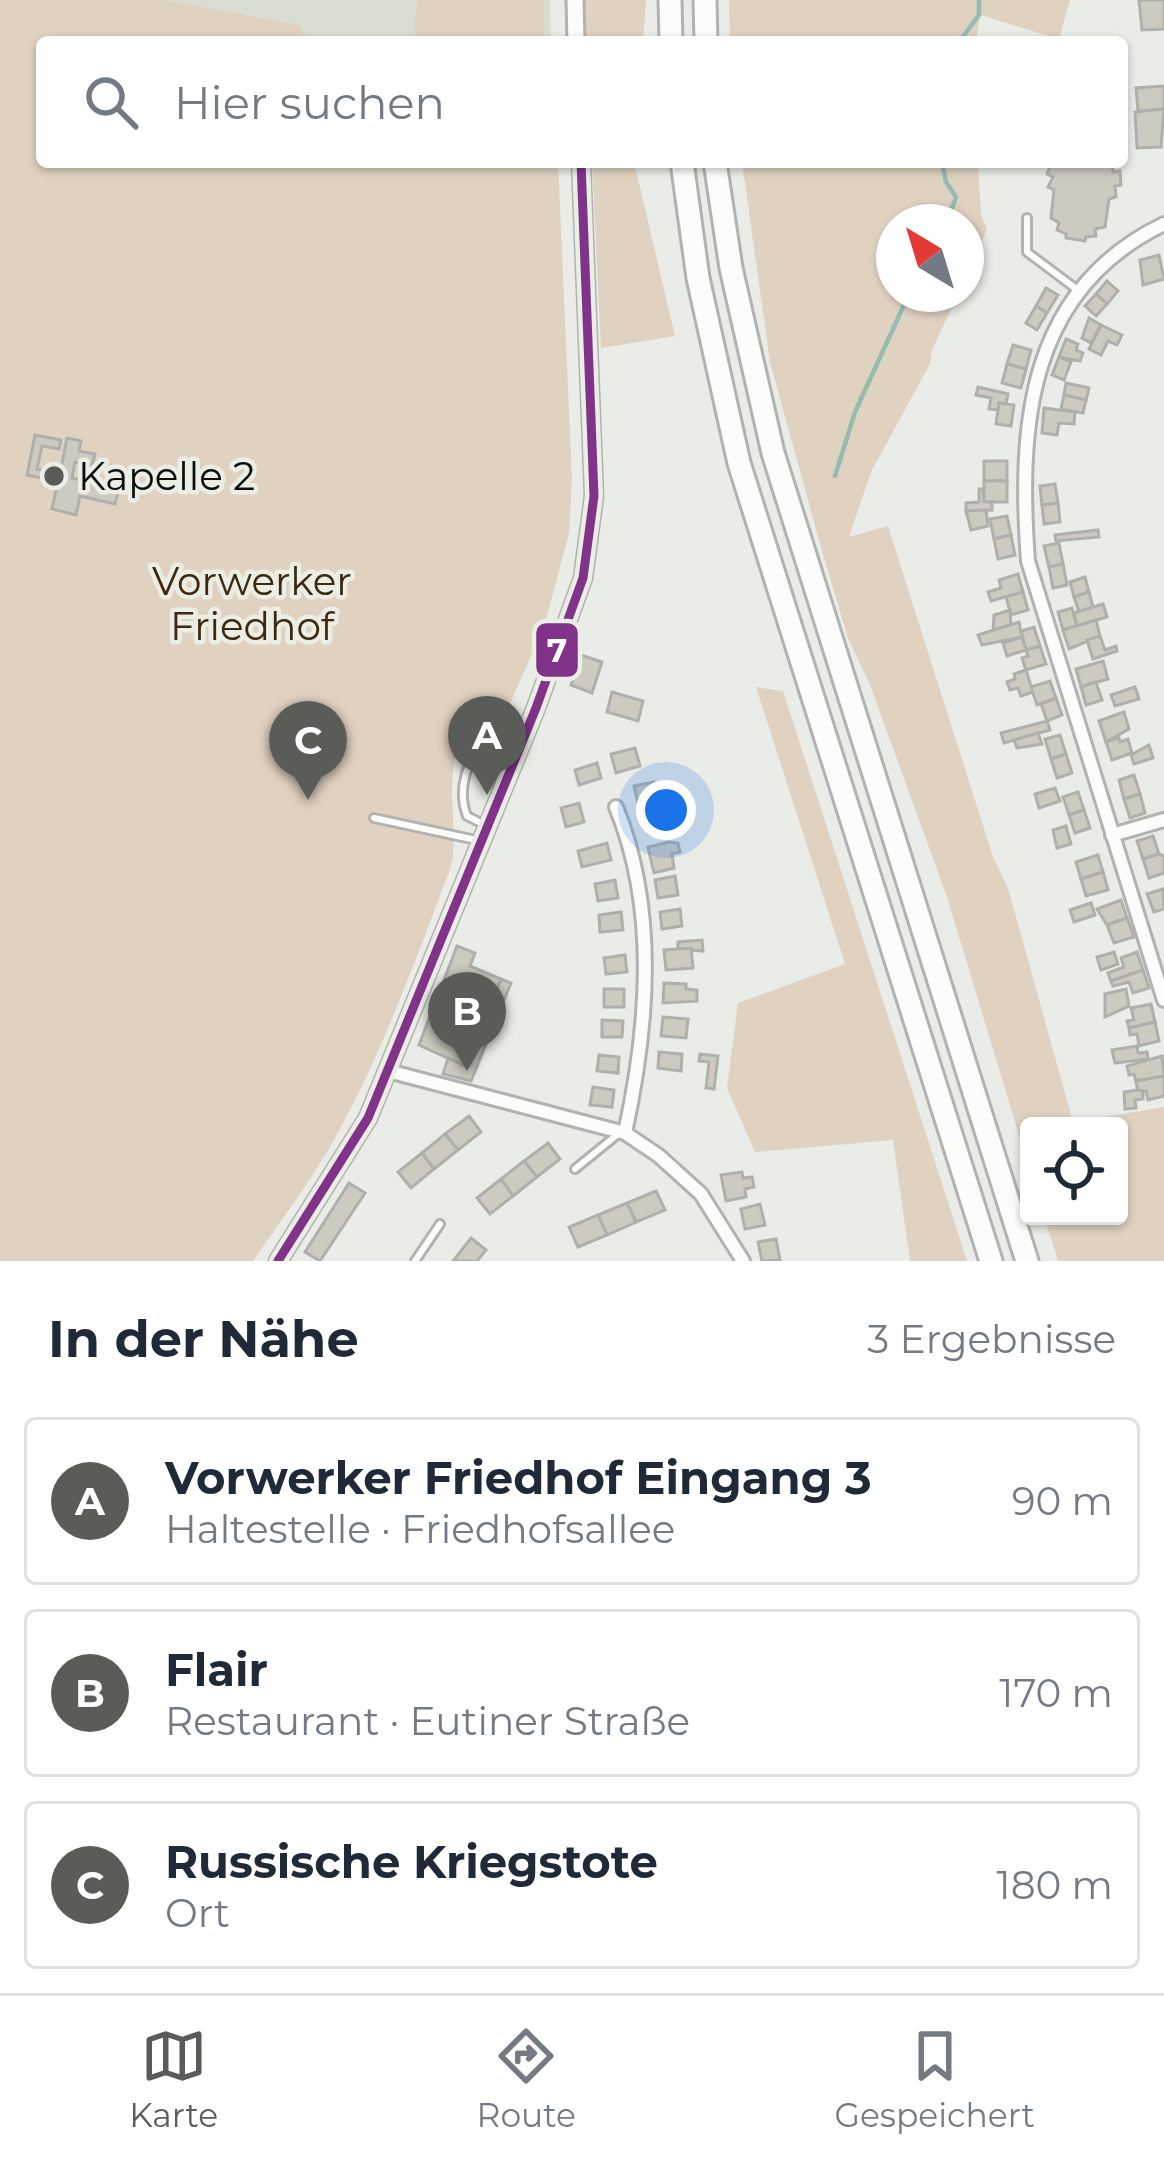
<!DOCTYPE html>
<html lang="de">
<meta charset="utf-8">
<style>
body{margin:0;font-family:Montserrat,sans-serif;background:#f6f6f7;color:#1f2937}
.controls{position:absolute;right:36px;bottom:36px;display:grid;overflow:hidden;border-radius:12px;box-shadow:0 3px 9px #0004}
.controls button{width:108px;height:108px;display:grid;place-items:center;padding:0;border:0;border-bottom:3px solid #e0e1e3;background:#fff;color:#1f2937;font:60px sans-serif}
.compass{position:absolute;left:876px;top:204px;width:108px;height:108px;border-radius:50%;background:#fff;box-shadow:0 3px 9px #0004;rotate:322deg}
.you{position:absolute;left:666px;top:810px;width:42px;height:42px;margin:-30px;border:9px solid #fff;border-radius:50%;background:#1a73e8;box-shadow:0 0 0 18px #1a73e833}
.badge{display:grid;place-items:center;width:78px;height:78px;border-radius:50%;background:#5a5c58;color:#fff;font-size:39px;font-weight:700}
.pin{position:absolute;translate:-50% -99px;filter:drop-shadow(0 3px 6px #0008)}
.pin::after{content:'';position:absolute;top:63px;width:42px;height:36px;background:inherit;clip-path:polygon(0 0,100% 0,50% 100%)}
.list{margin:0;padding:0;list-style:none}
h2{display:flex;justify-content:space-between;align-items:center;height:156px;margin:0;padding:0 48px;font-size:51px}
h2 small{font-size:39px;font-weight:400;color:#747a83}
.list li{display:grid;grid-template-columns:78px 1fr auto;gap:36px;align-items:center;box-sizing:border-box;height:168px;margin:0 24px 24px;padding:0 24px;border:3px solid #e0e1e3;border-radius:12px}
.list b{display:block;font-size:45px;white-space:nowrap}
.list p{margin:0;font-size:39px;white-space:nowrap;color:#747a83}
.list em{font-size:39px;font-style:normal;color:#747a83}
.icon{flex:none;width:66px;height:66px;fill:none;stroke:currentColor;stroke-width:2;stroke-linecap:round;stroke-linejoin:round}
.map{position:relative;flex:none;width:1164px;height:1261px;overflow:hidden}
.search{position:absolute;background:#fff;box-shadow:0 3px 9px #0004;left:36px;right:36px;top:36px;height:132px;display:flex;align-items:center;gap:30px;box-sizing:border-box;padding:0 42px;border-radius:12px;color:#747a83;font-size:45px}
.sheet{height:732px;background:#fff}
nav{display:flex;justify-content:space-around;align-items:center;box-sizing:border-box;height:168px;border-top:3px solid #e0e1e3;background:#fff;font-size:33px;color:#747a83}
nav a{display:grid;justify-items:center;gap:6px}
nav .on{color:#5a5c58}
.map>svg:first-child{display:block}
.built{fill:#d9ddd2}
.green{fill:#e0d2c1}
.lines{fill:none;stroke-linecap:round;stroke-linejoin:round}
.stream{stroke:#95bcaf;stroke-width:4.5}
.building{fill:#cdcbc0;stroke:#afb0ac;stroke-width:3}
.service-casing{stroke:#b2b3b0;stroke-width:12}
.minor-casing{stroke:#b2b3b0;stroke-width:18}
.tertiary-casing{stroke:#b2b3b0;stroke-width:21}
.motorway-casing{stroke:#b2b3b0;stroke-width:27}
.service{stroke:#fcfcfb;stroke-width:6}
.minor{stroke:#fcfcfb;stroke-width:12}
.tertiary{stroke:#fcfcfb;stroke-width:15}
.motorway{stroke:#fcfcfb;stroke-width:21}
.bus-1-casing{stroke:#ebeee5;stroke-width:18}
.bus-1{stroke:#81338a;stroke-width:9}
.poi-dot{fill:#5a5c58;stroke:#ebeee5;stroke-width:4.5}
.labels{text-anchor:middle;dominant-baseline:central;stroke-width:9;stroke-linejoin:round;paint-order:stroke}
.poi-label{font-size:39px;fill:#0d0e0b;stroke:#ebeee5;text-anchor:start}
.park-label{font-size:39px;fill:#41280c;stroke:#ebeee5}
.line-badge{stroke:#ebeee5;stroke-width:4.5}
.badge-label{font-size:33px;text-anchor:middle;font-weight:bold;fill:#fff}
</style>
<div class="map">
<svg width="1164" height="1261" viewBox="0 0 1164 1261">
<rect width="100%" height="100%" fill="#eaece7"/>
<polygon class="built" points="0,0 550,0 551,42 75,42"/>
<g class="green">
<path d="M0 0H164L300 25 307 42H42V162H558L572 479 569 533 545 624 501 724C424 724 465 829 450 869 418 954 386 1043 343 1123 318 1172 284 1216 253 1261H0Z"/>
<polygon points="417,0 544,0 545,42 414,42"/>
<polygon points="585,0 646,0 643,42 586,42"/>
<polygon points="729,0 1070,0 1059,39 980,15 976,42 730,42"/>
<polygon points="592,162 634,162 675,336 601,348"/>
<polygon points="742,162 978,162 981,215 987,229 966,277 966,222 894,222 894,294 958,294 932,350 930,364 871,472 849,537 888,526 993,857 1008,888 1073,1122 1164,1107 1164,1261 1058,1261 1044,1216 1119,1216 1119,1126 1029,1126 1029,1168 947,897 870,685 848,638 824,558 770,362"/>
<polygon points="756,687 783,691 967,1261 910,1261 893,1140 755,1152 727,1088 738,1003 845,964"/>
</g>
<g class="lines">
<g class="stream">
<polyline points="959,42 979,15 979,0"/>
<polyline points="942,162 946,182 956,197 947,222"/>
<polyline points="835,476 855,412 909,294"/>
</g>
</g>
<g class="building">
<polygon points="1139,0 1164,0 1164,29 1142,30"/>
<polygon points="1164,86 1164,109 1138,111 1136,88"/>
<polygon points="1164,109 1161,147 1137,148 1135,112"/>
<polygon points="1052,162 1112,162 1113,172 1120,171 1121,185 1115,186 1116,197 1109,199 1105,227 1095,229 1096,236 1086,237 1085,241 1066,238 1066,234 1057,230 1059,223 1051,218 1054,190 1048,187 1053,177 1047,174"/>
<polygon points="1159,255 1164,279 1143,285 1140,260"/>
<polygon points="1107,281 1118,291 1107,304 1096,294"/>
<polygon points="1046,288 1058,295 1047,313 1036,306"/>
<polygon points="1096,294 1107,304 1096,316 1085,306"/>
<polygon points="1036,306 1047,313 1037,330 1026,323"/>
<polygon points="1089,318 1101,325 1091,343 1082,338"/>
<polygon points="1101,325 1122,335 1117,345 1108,341 1101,355 1089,349"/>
<polygon points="1066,339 1078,344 1076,350 1083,353 1080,361 1059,357"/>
<polygon points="1013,345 1031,350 1026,369 1007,364"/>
<polygon points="1059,357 1071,362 1064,380 1052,375"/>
<polygon points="1007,364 1026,369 1021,388 1002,383"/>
<polygon points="1066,383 1089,388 1086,400 1064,395"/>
<polygon points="978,387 1008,394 1006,404 999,403 998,410 989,409 991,398 976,395"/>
<polygon points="1064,395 1086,400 1083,413 1061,409"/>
<polygon points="999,403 1014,405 1011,426 996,424"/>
<polygon points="1044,408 1075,412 1074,424 1059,423 1057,435 1042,433"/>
<polygon points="35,435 61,440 59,449 42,446 37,469 60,474 67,438 81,441 79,451 95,454 92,466 75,462 72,478 119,488 115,504 80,496 76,515 52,509 58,481 27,475"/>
<rect x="984" y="461" width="23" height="20"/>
<rect x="984" y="481" width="23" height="21"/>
<polygon points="1055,484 1058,503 1042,505 1040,486"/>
<polygon points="979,489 983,489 984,502 992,502 992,510 966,511 966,503 979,502"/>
<polygon points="1058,503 1060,522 1044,524 1042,505"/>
<polygon points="986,510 988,526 971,530 966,511"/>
<polygon points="1007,516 1011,535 994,539 990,519"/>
<polygon points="1098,530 1099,537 1056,541 1055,535"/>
<polygon points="1011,535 1015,555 998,559 994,539"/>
<polygon points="1059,543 1063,564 1049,567 1044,546"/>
<polygon points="1063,564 1067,585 1053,588 1049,567"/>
<polygon points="1018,574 1023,592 991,601 988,592 1001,588 999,580"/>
<polygon points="1085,577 1089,592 1074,597 1070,582"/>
<polygon points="1023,592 1028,610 1011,615 1006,597"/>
<polygon points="1089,592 1093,607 1079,612 1074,597"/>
<polygon points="1103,604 1107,617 1077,626 1074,613"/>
<polygon points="1072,608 1077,626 1063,630 1058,612"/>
<polygon points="1010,610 1011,625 993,631 994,615"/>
<polygon points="1096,620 1100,636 1069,649 1063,630"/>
<polygon points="1019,622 1022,637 982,645 978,635"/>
<polygon points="1034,627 1040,646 1026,650 1021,631"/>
<polygon points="1100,636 1105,650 1116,646 1117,651 1093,659 1087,640"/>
<polygon points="1022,637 1026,650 1007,656 1003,643"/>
<polygon points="1040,646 1046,664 1026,670 1022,658 1028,656 1026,650"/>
<polygon points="581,655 602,662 592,693 571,685"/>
<polygon points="1103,661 1108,679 1081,687 1076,669"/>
<polygon points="1026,670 1033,692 1021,696 1018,688 1010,690 1007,682 1015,679 1014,674"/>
<polygon points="1050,681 1056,698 1037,705 1031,687"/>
<polygon points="1096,682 1102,700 1086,705 1081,687"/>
<polygon points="1135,687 1139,699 1115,706 1111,695"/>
<polygon points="612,692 643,701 638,721 607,712"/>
<polygon points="1056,698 1062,715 1047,721 1041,704"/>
<polygon points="1124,712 1129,729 1106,742 1099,721"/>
<polygon points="1047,721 1050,730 1004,743 1001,733"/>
<polygon points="1038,733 1042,744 1017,748 1014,740"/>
<polygon points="1060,735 1066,754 1051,759 1045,739"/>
<polygon points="1119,738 1120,742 1128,739 1132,753 1112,760 1106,742"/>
<polygon points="1149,745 1153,758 1134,764 1131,755"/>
<polygon points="635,748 640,766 616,773 611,754"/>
<polygon points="1066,754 1072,773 1057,778 1051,759"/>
<polygon points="597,763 601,778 579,785 575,770"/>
<polygon points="1134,775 1140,794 1124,799 1119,780"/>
<polygon points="654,782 658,800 638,804 634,786"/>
<polygon points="1055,788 1060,801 1039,808 1035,794"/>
<polygon points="1078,792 1084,810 1069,815 1063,797"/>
<polygon points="1140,794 1145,813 1130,818 1124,799"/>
<polygon points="579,803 584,822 566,827 561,808"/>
<polygon points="1084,810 1090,828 1075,833 1069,815"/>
<polygon points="663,813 667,829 649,833 645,818"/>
<polygon points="1066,826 1071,844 1057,848 1053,830"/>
<polygon points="1153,836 1159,854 1143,859 1137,841"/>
<polygon points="669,842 678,843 680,852 672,854 674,868 654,873 648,847"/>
<polygon points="607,843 611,860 582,867 578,851"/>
<polygon points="1159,854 1164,856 1164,873 1149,878 1143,859"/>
<polygon points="1098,855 1103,872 1081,879 1076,862"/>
<polygon points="1103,872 1108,890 1086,896 1081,879"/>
<polygon points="675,876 678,895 658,898 655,880"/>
<polygon points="615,880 618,898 598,901 595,884"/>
<polygon points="1163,889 1164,909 1154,912 1147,894"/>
<polygon points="1121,900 1127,918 1107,925 1097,909"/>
<polygon points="1091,903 1095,915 1074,922 1070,910"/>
<polygon points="680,909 682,926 662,929 660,912"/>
<polygon points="621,912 623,930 600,932 599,915"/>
<polygon points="1127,918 1134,937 1114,943 1107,925"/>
<polygon points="702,940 703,951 678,949 678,942"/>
<polygon points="457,946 475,953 470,966 501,979 465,1066 419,1045"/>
<polygon points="691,948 693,968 666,970 664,950"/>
<polygon points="1114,952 1118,964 1101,970 1097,957"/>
<polygon points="1137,952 1143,970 1111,981 1108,973 1124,967 1121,958"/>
<polygon points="625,955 627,972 606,974 604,958"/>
<polygon points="1143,970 1149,988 1133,993 1129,982 1113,986 1111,981"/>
<polygon points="501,979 511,983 471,1081 443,1074 448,1058 465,1066"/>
<polygon points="664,983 686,984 686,989 697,990 697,1001 663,1003"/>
<rect x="604" y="989" width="20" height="18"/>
<polygon points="1126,989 1129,1006 1105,1017 1105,994"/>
<polygon points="1151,1004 1155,1022 1129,1028 1127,1021 1134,1020 1131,1008"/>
<polygon points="663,1017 688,1019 686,1038 661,1036"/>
<polygon points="602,1020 623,1021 622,1037 602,1037"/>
<polygon points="1155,1022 1159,1041 1139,1046 1137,1034 1130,1035 1129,1028"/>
<polygon points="1137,1046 1138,1053 1147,1052 1148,1059 1115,1063 1112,1050"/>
<polygon points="659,1052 682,1054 681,1071 658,1068"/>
<polygon points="700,1054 718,1056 714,1089 706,1088 709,1062 699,1061"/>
<polygon points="599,1055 619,1057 618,1073 597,1071"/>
<polygon points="1162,1056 1164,1076 1136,1081 1134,1074 1129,1075 1127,1066"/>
<polygon points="1164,1076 1164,1096 1148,1100 1146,1091 1138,1092 1136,1081"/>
<polygon points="593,1087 614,1090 612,1107 590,1105"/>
<polygon points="1138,1090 1143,1091 1143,1099 1135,1100 1136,1108 1125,1109 1124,1092"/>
<polygon points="469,1116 481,1132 458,1150 445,1134"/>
<polygon points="445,1134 458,1150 434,1169 422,1153"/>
<polygon points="548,1143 560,1159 537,1177 524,1161"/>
<polygon points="422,1153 434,1169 411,1188 398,1172"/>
<polygon points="524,1161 537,1177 513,1196 501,1179"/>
<polygon points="742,1172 743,1178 752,1177 754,1187 745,1189 746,1197 726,1201 721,1175"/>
<polygon points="501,1179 513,1196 490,1214 477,1198"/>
<polygon points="349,1183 365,1193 320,1261 305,1252"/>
<polygon points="656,1191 665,1210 636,1222 627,1203"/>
<polygon points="627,1203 636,1222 607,1235 598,1215"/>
<polygon points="760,1204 765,1225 745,1229 741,1209"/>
<polygon points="598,1215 607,1235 578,1247 569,1227"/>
<polygon points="471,1238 486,1250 477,1261 453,1261"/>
<polygon points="776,1239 780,1260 762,1261 758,1242"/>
</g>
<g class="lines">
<defs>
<g id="service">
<polyline points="1027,218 1027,252 1079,291"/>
<polyline points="374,818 476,840"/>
<path d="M485 825 467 816C457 790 466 756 490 739L518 743"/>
<polyline points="575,1169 618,1134"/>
<polyline points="415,1261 440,1224"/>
</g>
<g id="minor">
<path d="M1164 224C1027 290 1018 426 1028 561L1164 1000"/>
<path d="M616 807C658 910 648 1027 625 1133"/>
<polyline points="1112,835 1164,820"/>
<polyline points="388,1071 625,1133 659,1156 701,1194 743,1261"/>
</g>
<g id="tertiary">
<polyline points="575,0 576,42"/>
<polyline points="278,1261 368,1118 536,708 583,578 594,496 581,162"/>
</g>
<g id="motorway">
<polyline points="670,0 671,42"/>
<polyline points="705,0 706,42"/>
<polyline points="682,162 698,278 739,463 991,1261"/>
<polyline points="715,162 731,268 773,453 1027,1261"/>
</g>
</defs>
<use href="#service" class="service-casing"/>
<use href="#minor" class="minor-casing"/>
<use href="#tertiary" class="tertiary-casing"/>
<use href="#motorway" class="motorway-casing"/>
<use href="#service" class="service"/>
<use href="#minor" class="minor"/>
<use href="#tertiary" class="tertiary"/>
<use href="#motorway" class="motorway"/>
<defs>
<polyline id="bus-1" points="278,1261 368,1118 536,708 583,578 594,496 581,162"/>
</defs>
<use href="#bus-1" class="bus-1-casing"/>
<use href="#bus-1" class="bus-1"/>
</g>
<circle class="poi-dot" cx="54" cy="476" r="12"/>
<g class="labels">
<g class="poi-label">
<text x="78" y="476">Kapelle 2</text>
</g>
<g class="park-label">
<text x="252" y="581">Vorwerker<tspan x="252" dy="45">Friedhof</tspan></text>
</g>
</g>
<rect class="line-badge" x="534" y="621" width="46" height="58" rx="12" fill="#81338a"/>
<g class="badge-label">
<text x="557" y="662">7</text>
</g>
</svg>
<div class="controls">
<button><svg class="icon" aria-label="locate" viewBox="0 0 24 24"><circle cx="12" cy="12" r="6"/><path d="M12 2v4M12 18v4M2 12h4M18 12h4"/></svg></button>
</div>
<svg class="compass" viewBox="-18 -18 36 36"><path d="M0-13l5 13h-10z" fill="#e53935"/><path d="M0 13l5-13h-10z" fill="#747a83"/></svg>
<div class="you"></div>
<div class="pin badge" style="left:487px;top:795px">A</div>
<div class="pin badge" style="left:467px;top:1071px">B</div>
<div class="pin badge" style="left:308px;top:800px">C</div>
<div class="search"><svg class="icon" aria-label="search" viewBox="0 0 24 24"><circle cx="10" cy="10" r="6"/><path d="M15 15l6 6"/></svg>Hier suchen</div>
</div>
<section class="sheet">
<h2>In der Nähe<small>3 Ergebnisse</small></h2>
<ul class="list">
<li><span class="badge">A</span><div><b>Vorwerker Friedhof Eingang 3</b><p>Haltestelle · Friedhofsallee</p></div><em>90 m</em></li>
<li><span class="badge">B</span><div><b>Flair</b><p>Restaurant · Eutiner Straße</p></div><em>170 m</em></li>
<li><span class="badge">C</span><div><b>Russische Kriegstote</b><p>Ort</p></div><em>180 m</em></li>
</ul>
</section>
<nav>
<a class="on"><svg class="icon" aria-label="map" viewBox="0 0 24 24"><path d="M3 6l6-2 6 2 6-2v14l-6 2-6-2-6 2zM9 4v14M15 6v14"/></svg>Karte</a>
<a><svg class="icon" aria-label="directions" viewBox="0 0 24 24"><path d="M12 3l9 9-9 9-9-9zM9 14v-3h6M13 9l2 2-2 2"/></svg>Route</a>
<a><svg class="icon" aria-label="saved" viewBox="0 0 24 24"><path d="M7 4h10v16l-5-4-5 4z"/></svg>Gespeichert</a>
</nav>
